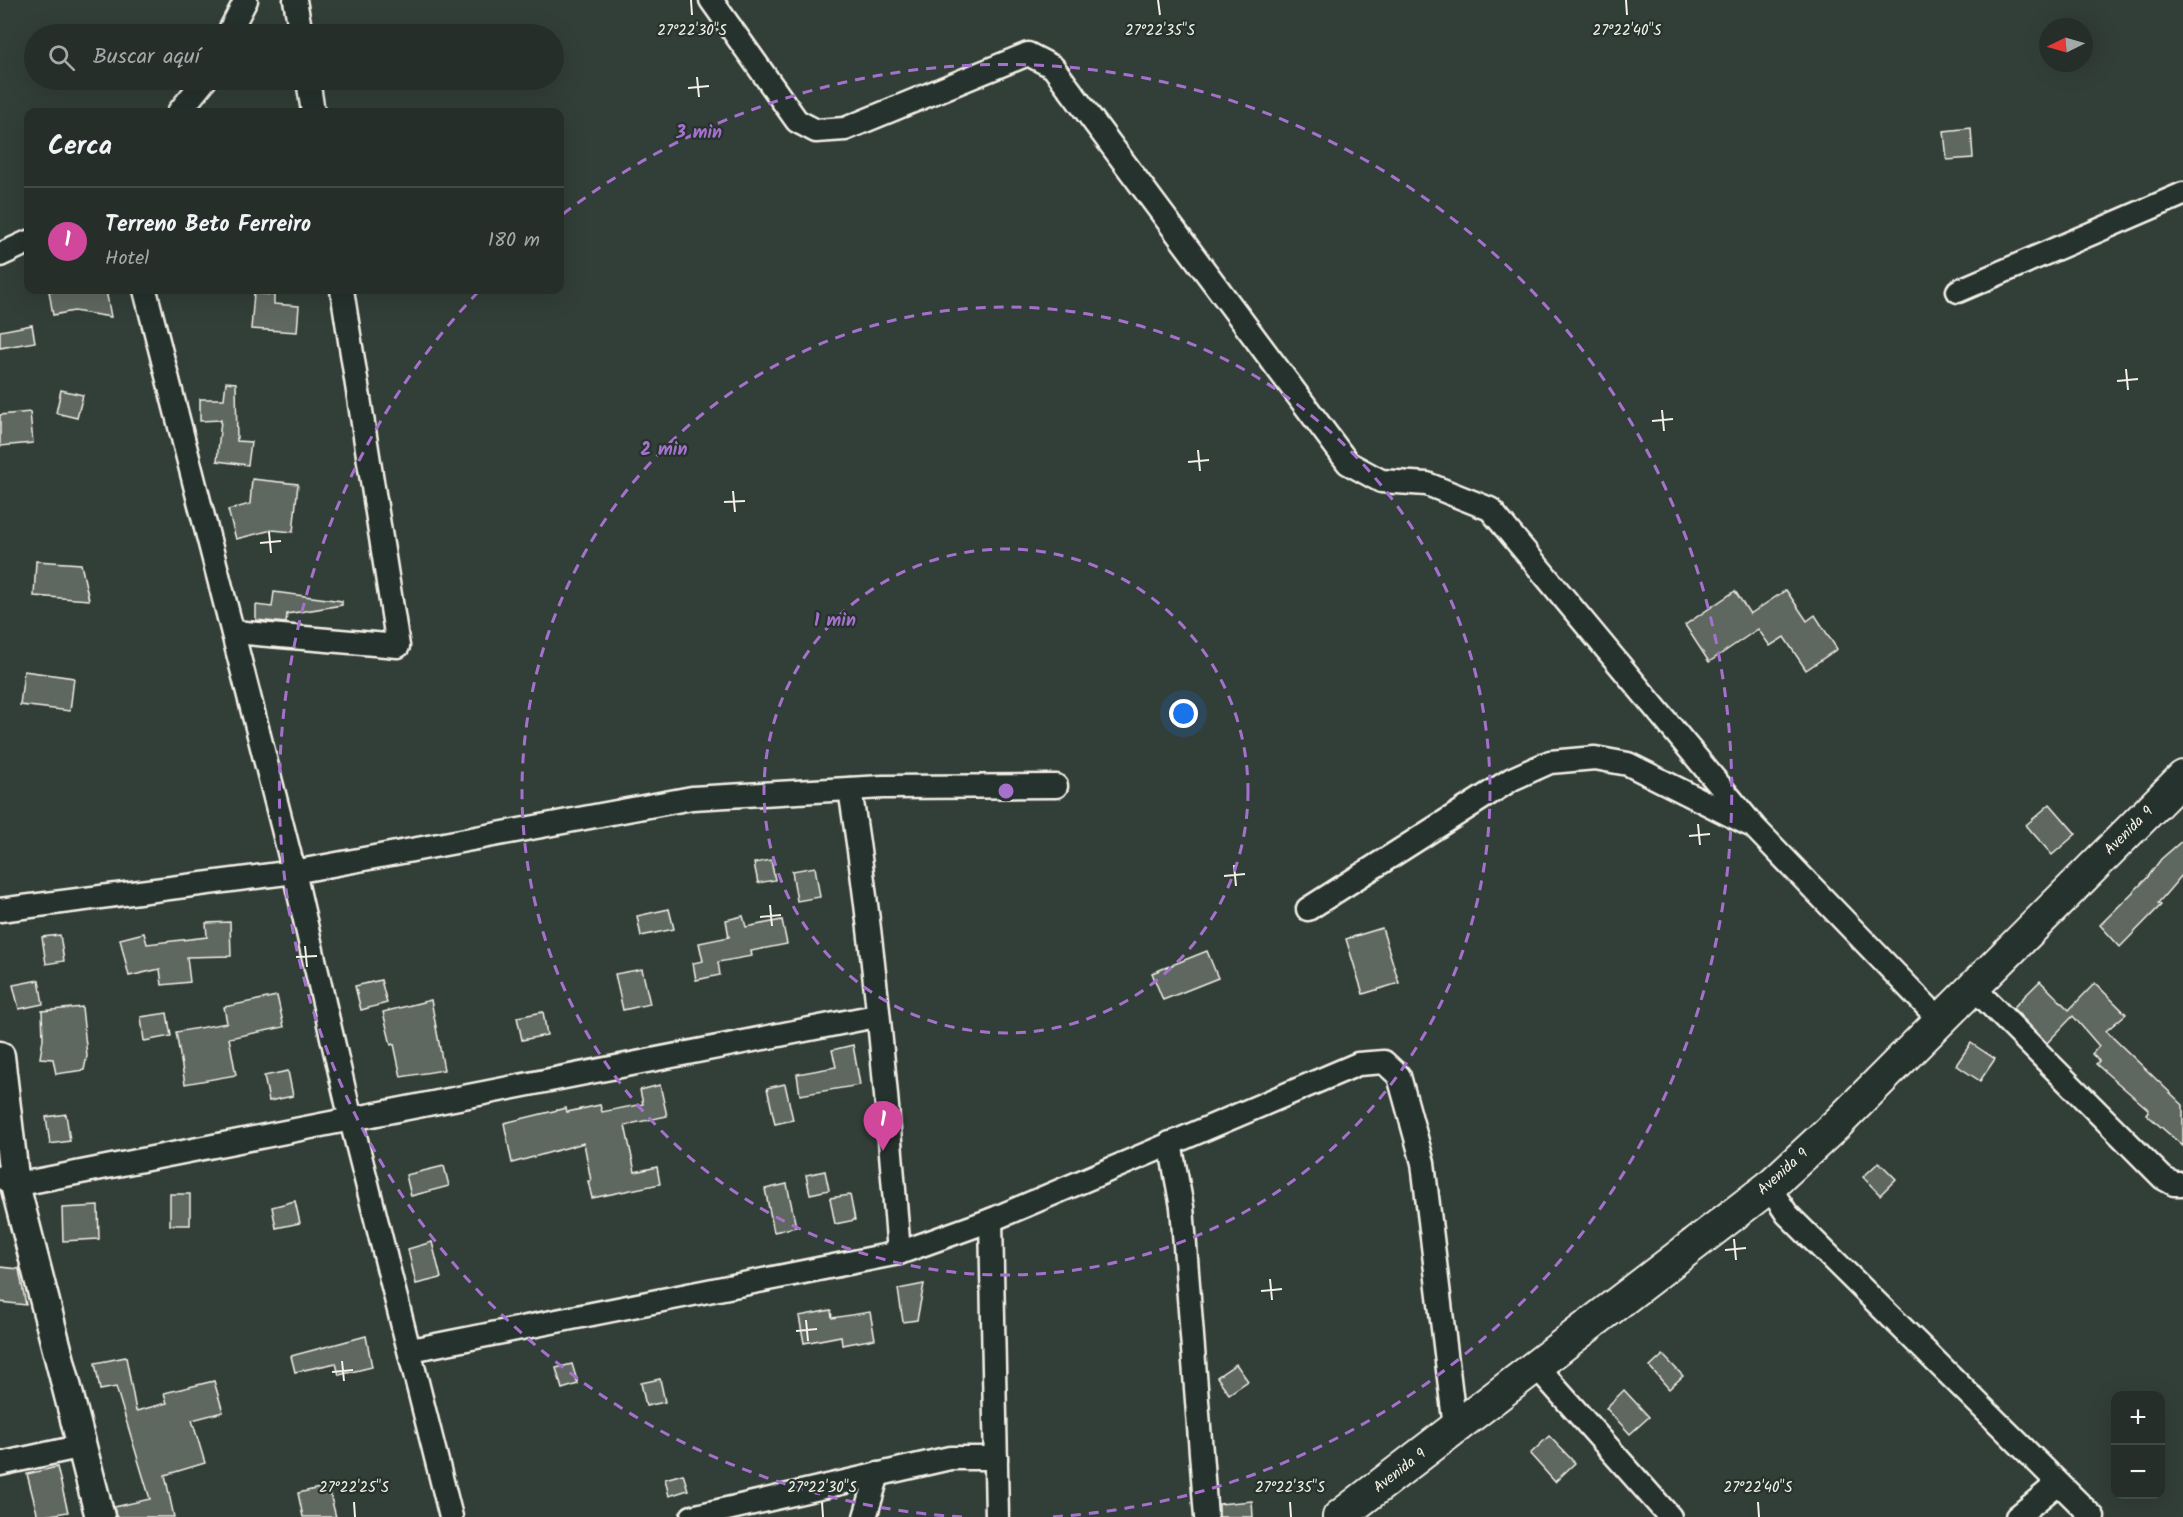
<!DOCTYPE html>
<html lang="es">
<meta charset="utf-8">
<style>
body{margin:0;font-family:Kalam,sans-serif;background:#323a36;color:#f1f3f6}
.controls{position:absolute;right:18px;bottom:18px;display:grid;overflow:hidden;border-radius:12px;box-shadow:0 6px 24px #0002}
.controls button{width:54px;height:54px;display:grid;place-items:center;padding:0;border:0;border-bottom:2px solid #424a47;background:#262e2a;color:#f1f3f6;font:30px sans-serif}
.compass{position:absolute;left:2039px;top:18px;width:54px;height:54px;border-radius:50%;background:#262e2a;box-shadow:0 6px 24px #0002;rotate:265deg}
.you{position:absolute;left:1184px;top:714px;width:21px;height:21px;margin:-15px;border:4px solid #fff;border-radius:50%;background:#1a73e8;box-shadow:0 0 0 9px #1a73e833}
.badge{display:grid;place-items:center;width:39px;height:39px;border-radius:50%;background:#ffd166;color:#fff;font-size:20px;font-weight:700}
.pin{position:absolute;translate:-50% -50px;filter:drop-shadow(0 2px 3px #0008)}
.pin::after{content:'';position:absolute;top:32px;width:21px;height:18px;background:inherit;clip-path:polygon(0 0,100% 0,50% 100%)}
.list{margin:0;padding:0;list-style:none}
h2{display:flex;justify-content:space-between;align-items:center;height:78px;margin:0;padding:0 24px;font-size:26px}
h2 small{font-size:20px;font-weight:400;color:#a4a8a8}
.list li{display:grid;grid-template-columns:39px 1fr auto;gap:18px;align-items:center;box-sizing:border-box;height:108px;padding:0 24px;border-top:2px solid #424a47}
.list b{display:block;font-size:22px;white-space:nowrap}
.list p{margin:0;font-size:20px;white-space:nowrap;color:#a4a8a8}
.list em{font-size:20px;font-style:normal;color:#a4a8a8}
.icon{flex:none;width:33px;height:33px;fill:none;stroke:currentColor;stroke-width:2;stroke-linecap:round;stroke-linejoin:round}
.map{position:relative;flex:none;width:2183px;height:1517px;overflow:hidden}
.search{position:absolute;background:#262e2a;box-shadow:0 6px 24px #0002;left:24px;top:24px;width:540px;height:66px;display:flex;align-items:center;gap:15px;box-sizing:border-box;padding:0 21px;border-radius:33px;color:#a4a8a8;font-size:22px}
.panel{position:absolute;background:#262e2a;box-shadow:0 6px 24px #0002;left:24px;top:108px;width:540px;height:186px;border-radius:12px}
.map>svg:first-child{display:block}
.building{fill:#5f6861;stroke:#f4f1e8;stroke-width:1.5}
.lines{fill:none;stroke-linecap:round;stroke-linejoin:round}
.minor-casing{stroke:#f4f1e8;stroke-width:27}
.tertiary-casing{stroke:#f4f1e8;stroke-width:33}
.secondary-casing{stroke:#f4f1e8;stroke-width:36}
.minor{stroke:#26332d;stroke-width:22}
.tertiary{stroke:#26332d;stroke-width:28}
.secondary{stroke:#26332d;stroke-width:32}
.ticks{fill:none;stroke:#f4f1e8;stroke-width:2}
.ring{fill:none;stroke:#a571cd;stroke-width:3;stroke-dasharray:10 8}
.labels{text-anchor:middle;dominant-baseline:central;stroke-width:4.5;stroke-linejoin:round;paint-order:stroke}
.street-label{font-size:15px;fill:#f4f1e8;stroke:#26332d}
.ticks-label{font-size:15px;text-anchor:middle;fill:#f4f1e8;stroke:#26332d;stroke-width:4.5;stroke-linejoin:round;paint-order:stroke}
.centre{fill:#a571cd;stroke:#26332d;stroke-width:3}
.ring-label{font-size:18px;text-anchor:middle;font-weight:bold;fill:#a571cd;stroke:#26332d;stroke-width:4.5;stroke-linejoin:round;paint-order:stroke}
</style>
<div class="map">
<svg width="2183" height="1517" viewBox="0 0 2183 1517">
<rect width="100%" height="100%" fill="#323e38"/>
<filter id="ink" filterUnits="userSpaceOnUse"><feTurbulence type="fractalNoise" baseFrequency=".0167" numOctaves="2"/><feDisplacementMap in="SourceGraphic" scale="12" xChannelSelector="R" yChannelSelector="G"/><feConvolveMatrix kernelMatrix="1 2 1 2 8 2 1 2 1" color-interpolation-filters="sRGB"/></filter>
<g filter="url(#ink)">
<g class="building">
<polygon points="1971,128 1973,158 1947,160 1944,131"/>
<polygon points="59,290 106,290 111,317 74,311 53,315 49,291"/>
<polygon points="254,293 274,295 274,304 299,306 297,332 251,329"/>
<polygon points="32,325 35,342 0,348 0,331"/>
<polygon points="226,382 236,383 237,441 251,442 248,465 217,461 221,420 200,421 200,399 224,399"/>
<polygon points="61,390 83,395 77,418 56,413"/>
<polygon points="30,412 33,443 0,446 0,415"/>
<polygon points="252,479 298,484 293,532 272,530 236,539 228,510 250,504"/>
<polygon points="36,561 81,564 89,600 34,596"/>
<polygon points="1786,590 1807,621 1815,615 1837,649 1806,670 1784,637 1770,646 1758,629 1709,662 1685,625 1735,591 1750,614"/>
<polygon points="274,592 342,601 342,605 287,614 286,623 256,620 256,605 272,607"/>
<polygon points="24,671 74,678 70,711 20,705"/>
<polygon points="2050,804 2076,834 2052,855 2026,825"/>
<polygon points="2183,840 2183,874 2158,903 2161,905 2120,947 2100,925 2147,878 2161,859"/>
<polygon points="771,860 775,880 758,883 754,863"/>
<polygon points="815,867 820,897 797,901 792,871"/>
<polygon points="669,909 674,929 641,936 637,916"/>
<polygon points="743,916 746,927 782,920 787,944 751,951 752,956 718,962 720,975 696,980 693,963 703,961 699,943 729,937 726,920"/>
<polygon points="230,922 231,956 187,957 190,982 162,985 160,969 129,976 120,939 144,933 147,944 207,937 206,923"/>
<polygon points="1382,928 1399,983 1363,994 1346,939"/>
<polygon points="60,935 64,961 46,964 42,937"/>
<polygon points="1207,951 1218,978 1163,1000 1152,973"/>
<polygon points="642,969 650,1004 623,1010 615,974"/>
<polygon points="39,980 43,1004 19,1009 13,985"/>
<polygon points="381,980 387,1003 361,1010 355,986"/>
<polygon points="2040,981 2069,1010 2095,983 2126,1014 2106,1031 2183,1105 2183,1146 2146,1114 2149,1110 2096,1064 2099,1061 2092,1054 2099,1046 2073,1016 2047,1043 2013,1008"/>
<polygon points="277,996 284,1027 229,1038 236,1075 185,1084 176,1032 227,1023 224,1007"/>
<polygon points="431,1000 444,1070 401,1077 394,1044 391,1045 383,1012"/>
<polygon points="82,1007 87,1056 84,1070 56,1074 53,1059 40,1058 43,1039 42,1011"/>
<polygon points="543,1012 547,1035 522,1040 517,1017"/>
<polygon points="167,1013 171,1036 144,1041 141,1017"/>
<polygon points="1971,1043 1995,1059 1980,1081 1956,1065"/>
<polygon points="853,1045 860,1085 800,1095 797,1074 836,1067 832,1050"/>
<polygon points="288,1071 293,1096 269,1101 264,1076"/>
<polygon points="785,1084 793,1120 775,1124 767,1088"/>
<polygon points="660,1085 667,1116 625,1125 635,1172 657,1167 660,1184 592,1198 588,1181 591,1181 584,1143 512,1163 504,1123 566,1108 567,1112 600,1105 602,1112 643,1104 640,1090"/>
<polygon points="66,1114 70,1141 50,1144 46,1117"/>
<polygon points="1879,1162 1896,1179 1880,1195 1863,1177"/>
<polygon points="444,1166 449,1186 411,1196 406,1175"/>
<polygon points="825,1171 829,1190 810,1194 806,1175"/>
<polygon points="787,1184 796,1227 774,1232 765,1189"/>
<rect x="170" y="1194" width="20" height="31"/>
<polygon points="850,1195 855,1220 835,1224 830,1198"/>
<polygon points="295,1201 300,1223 276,1228 272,1207"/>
<polygon points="98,1206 99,1239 63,1241 62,1208"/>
<polygon points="432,1242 441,1278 416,1284 408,1249"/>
<polygon points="0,1267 19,1269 26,1305 0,1302"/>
<polygon points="924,1284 917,1320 903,1322 898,1289"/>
<polygon points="831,1310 832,1318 870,1312 875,1339 842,1345 841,1336 804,1343 799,1316"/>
<polygon points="366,1336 372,1367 339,1375 336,1363 295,1372 291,1356"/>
<polygon points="1663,1355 1683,1376 1669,1389 1650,1367"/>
<polygon points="126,1357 136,1411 167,1403 164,1393 214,1381 223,1412 192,1420 205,1463 165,1475 174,1517 116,1517 114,1507 150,1499 116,1387 100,1390 95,1363"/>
<polygon points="572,1364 578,1384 562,1389 556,1368"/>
<polygon points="1236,1364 1248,1381 1229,1394 1217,1377"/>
<polygon points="660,1379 665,1402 646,1406 641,1383"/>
<polygon points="1624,1390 1649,1417 1630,1434 1606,1408"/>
<polygon points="1549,1436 1575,1463 1555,1482 1530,1454"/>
<polygon points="57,1467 68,1512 38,1517 27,1474"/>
<polygon points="683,1474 688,1490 669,1496 665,1479"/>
<polygon points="328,1486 336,1517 303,1517 298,1493"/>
<polygon points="1252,1501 1253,1517 1219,1517 1219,1504"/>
</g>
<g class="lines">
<defs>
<g id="minor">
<polyline points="295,0 301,34"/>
<polyline points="711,0 797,121 816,131 845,129 1028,54 1053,67 1348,463 1381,481 1427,484 1490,509 1755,828 1939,1019"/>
<polyline points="228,34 246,0"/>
<polyline points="308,80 313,112"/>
<polyline points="179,112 205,80"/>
<polyline points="0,255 28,242"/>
<polyline points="145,290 294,872 351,1120 451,1517"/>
<polyline points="1958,291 2183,194"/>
<polyline points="234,632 398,646 342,290"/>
<path d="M850 789C874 943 887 1098 899 1253"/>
<polyline points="1308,909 1512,779 1550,762 1595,758 1628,764 1748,824"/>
<polyline points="0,910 294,872 692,798 883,787 1056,786"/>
<polyline points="1973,987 2163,1178 2174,1184 2183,1184"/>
<polyline points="1170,1143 1182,1207 1206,1517"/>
<polyline points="1,1177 15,1185 876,1016"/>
<polyline points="1769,1187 1787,1214 2093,1517"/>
<polyline points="991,1220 997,1517"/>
<polyline points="411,1350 899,1253 991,1220 1358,1064 1384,1062 1399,1076 1423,1163 1455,1428"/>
<polyline points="1536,1366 1670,1517"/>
<polyline points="0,1464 83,1446"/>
<polyline points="692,1517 950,1458 996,1458"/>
<polyline points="865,1517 878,1474"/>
<polyline points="2017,1517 2057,1484"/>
</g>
<polyline id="tertiary" points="0,1056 15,1185 100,1517"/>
<polyline id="secondary" points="1339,1517 1769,1187 1839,1122 2183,777"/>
</defs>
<use href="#minor" class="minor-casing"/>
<use href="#tertiary" class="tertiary-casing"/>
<use href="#secondary" class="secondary-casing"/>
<use href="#minor" class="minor"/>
<use href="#tertiary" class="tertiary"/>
<use href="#secondary" class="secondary"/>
</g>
</g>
<path class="ticks" d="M691 0 692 15M1158 0 1160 15M1626 0 1627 15M697 77 699 97M688 88 709 86M2126 369 2128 390M2117 381 2138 379M1662 410 1664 431M1652 421 1673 419M1198 450 1200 471M1188 462 1209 460M733 491 735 512M724 502 745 501M269 532 271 553M260 543 281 541M1698 824 1700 845M1689 836 1710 834M1234 865 1236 886M1224 876 1245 874M770 905 772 926M760 917 781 915M305 946 307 967M296 957 317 956M1734 1239 1736 1260M1725 1250 1746 1248M1270 1279 1272 1300M1261 1291 1282 1289M806 1320 808 1341M796 1331 817 1329M342 1361 344 1381M332 1372 353 1370M354 1502 355 1517M822 1502 823 1517M1290 1502 1291 1517M1758 1502 1759 1517"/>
<g class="ring">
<circle cx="1006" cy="791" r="242"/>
<circle cx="1006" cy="791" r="484"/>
<path d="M962 1517A727 727 0 0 1 479 291M563 214A727 727 0 1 1 1050 1517"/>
</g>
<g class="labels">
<g class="street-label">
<text transform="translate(2129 831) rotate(-45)">Avenida 9</text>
<text transform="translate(1783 1172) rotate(-42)">Avenida 9</text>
<text transform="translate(1400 1471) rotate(-38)">Avenida 9</text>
</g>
</g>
<g class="ticks-label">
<text x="692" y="35">27°22'30"S</text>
<text x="1160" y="35">27°22'35"S</text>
<text x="1627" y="35">27°22'40"S</text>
<text x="354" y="1492">27°22'25"S</text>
<text x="822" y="1492">27°22'30"S</text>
<text x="1290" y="1492">27°22'35"S</text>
<text x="1758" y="1492">27°22'40"S</text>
</g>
<circle cx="1006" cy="791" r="9" class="centre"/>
<g class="ring-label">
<text x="699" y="138">3 min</text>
<text x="664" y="455">2 min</text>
<text x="835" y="626">1 min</text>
</g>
</svg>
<div class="controls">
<button>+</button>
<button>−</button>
</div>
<svg class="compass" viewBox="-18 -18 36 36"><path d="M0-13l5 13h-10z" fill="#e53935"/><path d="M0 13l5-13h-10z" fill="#a4a8a8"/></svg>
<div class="you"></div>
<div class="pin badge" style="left:883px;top:1151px;background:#d1479c">1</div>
<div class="search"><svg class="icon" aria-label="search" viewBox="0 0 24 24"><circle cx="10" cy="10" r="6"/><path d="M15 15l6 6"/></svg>Buscar aquí</div>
<section class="panel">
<h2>Cerca<small></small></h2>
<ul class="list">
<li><span class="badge" style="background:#d1479c">1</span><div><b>Terreno Beto Ferreiro</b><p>Hotel</p></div><em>180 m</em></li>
</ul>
</section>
</div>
